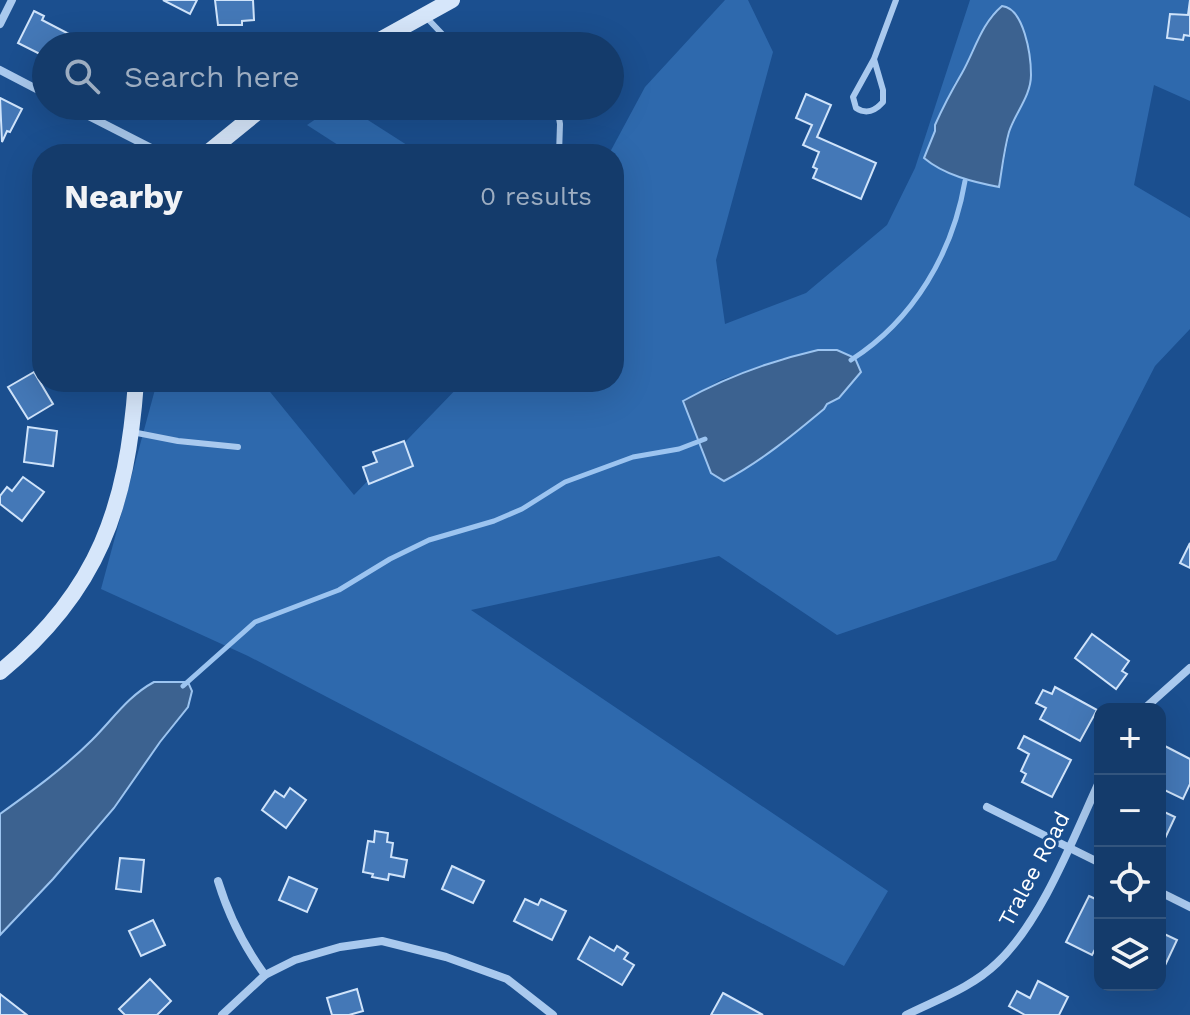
<!DOCTYPE html>
<meta charset="utf-8">
<style>
body{margin:0;font-family:"Work Sans",sans-serif;background:#1d4271;color:#f1f3f6}
.controls{position:absolute;right:24px;bottom:24px;display:grid;overflow:hidden;border-radius:16px;box-shadow:0 8px 32px #0002}
.controls button{width:72px;height:72px;display:grid;place-items:center;padding:0;border:0;border-bottom:2px solid #33557e;background:#143b6b;color:#f1f3f6;font:40px sans-serif}
.list{margin:0;padding:0;list-style:none}
h2{display:flex;justify-content:space-between;align-items:center;height:104px;margin:0;padding:0 32px;font-size:34px}
h2 small{font-size:26px;font-weight:400;color:#9dadc1}
.icon{flex:none;width:44px;height:44px;fill:none;stroke:currentColor;stroke-width:2;stroke-linecap:round;stroke-linejoin:round}
.map{position:relative;flex:none;width:1190px;height:1015px;overflow:hidden}
.search{position:absolute;background:#143b6b;box-shadow:0 8px 32px #0002;left:32px;top:32px;width:592px;height:88px;display:flex;align-items:center;gap:20px;box-sizing:border-box;padding:0 28px;border-radius:44px;color:#9dadc1;font-size:30px}
.panel{position:absolute;background:#143b6b;box-shadow:0 8px 32px #0002;left:32px;top:144px;width:592px;height:248px;border-radius:32px}
.map>svg:first-child{display:block}
.green{fill:#2e69ad;fill-rule:evenodd}
.water{fill:#3c6290;stroke:#9cc4f0;stroke-width:2}
.lines{fill:none;stroke-linecap:round;stroke-linejoin:round}
.stream{stroke:#9cc4f0;stroke-width:5}
.building{fill:#4478b7;stroke:#cfe3fa;stroke-width:2}
.lane{stroke:#a9c9ee;stroke-width:6}
.street{stroke:#a9c9ee;stroke-width:8}
.secondary{stroke:#d6e6fa;stroke-width:16}
.labels{text-anchor:middle;dominant-baseline:central;stroke-width:6;stroke-linejoin:round;paint-order:stroke}
.street-label{font-size:22px;fill:#fff;stroke:#1b4f8f}
</style>
<div class="map">
<svg width="1190" height="1015" viewBox="0 0 1190 1015">
<rect width="100%" height="100%" fill="#1b4f8f"/>
<g class="green">
<path d="M725 0H748L773 52 716 260 725 324 806 293 887 225 915 168 970 0H1190V101L1154 85 1134 185 1190 218V329L1155 366 1056 560 837 635 719 556 471 610 888 891 844 966 248 656 101 589 157 382H262L354 495 463 382H614V154H609L645 87ZM992 14 1029 90 1010 131 999 187C973 182 944 176 924 158L954 84 961 75ZM783 358 839 398 711 473 683 401 721 380Z"/>
<polygon points="335,106 346,106 421,154 352,154 307,125"/>
</g>
<g class="water">
<path d="M1002 6C1024 8 1031 55 1031 75 1031 96 1015 113 1009 132 1004 150 1002 169 999 187 973 182 944 175 924 158L935 131V125C943 107 952 90 962 73 975 50 981 24 1002 6Z"/>
<path d="M818 350H837L855 358 861 372 839 398 827 404 824 409C793 435 760 462 724 481L711 473 683 401C726 377 770 361 818 350Z"/>
<path d="M154 682H188L192 691 188 707 160 742 114 808 53 879 0 935V814C32 791 64 768 92 740 113 719 128 696 154 682Z"/>
</g>
<g class="lines">
<g class="stream">
<path d="M851 360C914 320 953 252 965 181"/>
<polyline points="183,686 255,622 339,590 390,559 429,540 494,521 522,509 565,482 633,457 679,449 705,439"/>
</g>
</g>
<g class="building">
<polygon points="163,0 197,0 190,14"/>
<polygon points="215,0 253,0 254,20 242,21 242,25 218,25"/>
<polygon points="1190,0 1190,36 1184,35 1183,40 1167,38 1170,14 1188,15"/>
<polygon points="34,11 44,16 42,20 69,34 63,46 46,46 45,61 38,58 40,54 18,43"/>
<polygon points="806,94 831,105 817,137 876,163 861,199 813,178 817,169 813,167 819,152 803,145 812,125 796,118"/>
<polygon points="0,98 22,109 10,132 7,131 2,142"/>
<polygon points="165,106 194,106 188,118"/>
<polygon points="34,372 53,404 28,419 8,387"/>
<polygon points="28,427 57,431 53,466 24,462"/>
<polygon points="404,441 413,466 369,484 363,467 377,462 373,452"/>
<polygon points="23,477 44,492 22,521 0,504 0,496 7,487 12,491"/>
<polygon points="1190,543 1190,568 1180,563"/>
<polygon points="1092,634 1129,661 1122,671 1127,674 1116,689 1075,658"/>
<polygon points="1055,687 1097,710 1080,741 1040,719 1046,708 1036,703 1043,690 1052,694"/>
<polygon points="1024,736 1071,760 1052,797 1022,782 1026,774 1021,771 1029,754 1018,748"/>
<polygon points="1161,744 1190,759 1190,784 1183,799 1160,788"/>
<polygon points="290,788 306,800 286,828 262,810 275,791 284,797"/>
<polygon points="1160,810 1175,817 1160,849"/>
<polygon points="375,831 388,833 387,842 393,843 391,857 407,860 404,877 389,874 388,880 372,877 373,874 363,872 368,841 374,842"/>
<polygon points="120,858 144,860 141,892 116,889"/>
<polygon points="452,866 484,881 473,903 442,889"/>
<polygon points="289,877 317,889 307,912 279,900"/>
<polygon points="1089,896 1100,901 1100,940 1092,955 1066,942"/>
<polygon points="525,899 538,905 541,899 566,911 552,940 514,921"/>
<polygon points="153,920 165,945 141,956 129,931"/>
<polygon points="1160,932 1177,940 1160,976"/>
<polygon points="590,937 614,951 617,946 628,953 624,959 634,965 622,985 578,959"/>
<polygon points="150,979 171,1001 157,1015 125,1015 119,1009"/>
<polygon points="1038,981 1068,997 1059,1015 1025,1015 1009,1006 1017,991 1030,998"/>
<polygon points="357,989 363,1011 349,1015 332,1015 327,998"/>
<polygon points="723,993 763,1015 711,1015"/>
<polygon points="0,994 27,1015 0,1015"/>
</g>
<g class="lines">
<g class="lane">
<polyline points="426,17 444,36 463,46"/>
<path d="M487 46C500 42 512 39 525 46"/>
<path d="M874 59 883 90V102C875 111 867 115 856 108L853 97 874 59 896 0"/>
<polyline points="557,106 560,124 559,154"/>
<polyline points="132,432 178,441 238,447"/>
</g>
<g class="street">
<polyline points="0,24 12,0"/>
<polyline points="0,70 46,94"/>
<polyline points="69,106 163,154"/>
<polyline points="1144,709 1190,668"/>
<polyline points="987,807 1100,863"/>
<path d="M218 881C229 917 243 945 265 975"/>
<polyline points="1160,892 1190,907"/>
<polyline points="222,1015 265,975 295,960 340,947 382,941 446,957 507,979 553,1015"/>
<path d="M906 1015C938 999 971 988 997 963 1042 921 1074 836 1100 780"/>
</g>
<g class="secondary">
<polyline points="369,46 452,0"/>
<polyline points="206,154 265,106"/>
<path d="M0 672C99 591 127 506 136 382"/>
</g>
</g>
<g class="labels">
<g class="street-label">
<text transform="translate(1034 869) rotate(-62)">Tralee Road</text>
</g>
</g>
</svg>
<div class="controls">
<button>+</button>
<button>−</button>
<button><svg class="icon" aria-label="locate" viewBox="0 0 24 24"><circle cx="12" cy="12" r="6"/><path d="M12 2v4M12 18v4M2 12h4M18 12h4"/></svg></button>
<button><svg class="icon" aria-label="layers" viewBox="0 0 24 24"><path d="M12 4l9 5-9 5-9-5zM3 14l9 5 9-5"/></svg></button>
</div>
<div class="search"><svg class="icon" aria-label="search" viewBox="0 0 24 24"><circle cx="10" cy="10" r="6"/><path d="M15 15l6 6"/></svg>Search here</div>
<section class="panel">
<h2>Nearby<small>0 results</small></h2>
<ul class="list">
</ul>
</section>
</div>
